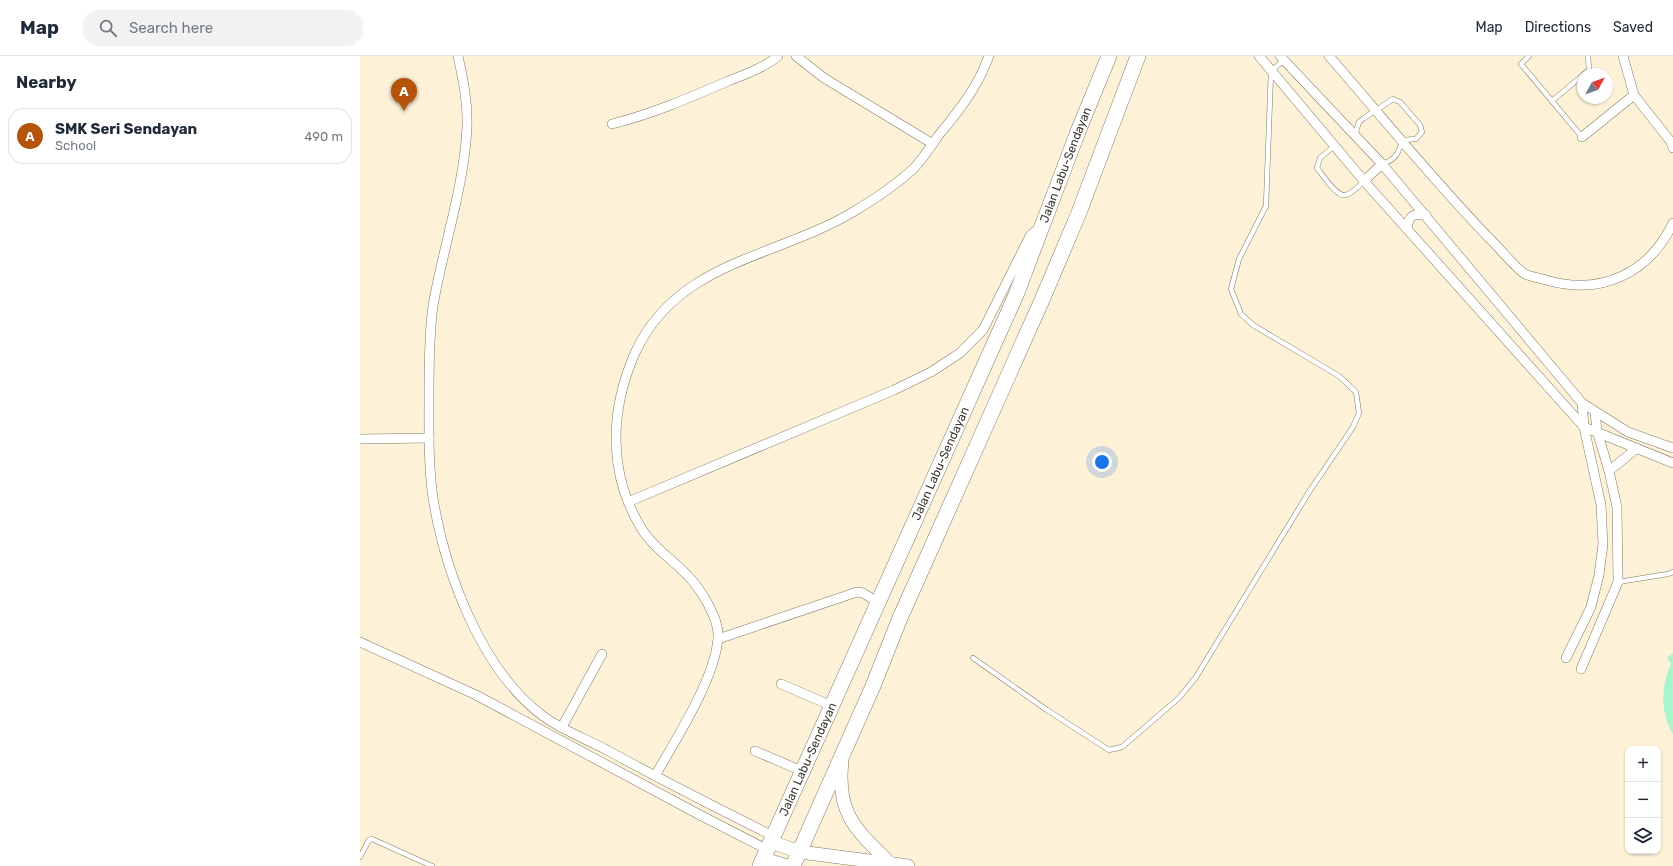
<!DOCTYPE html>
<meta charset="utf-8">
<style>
body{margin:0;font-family:Rubik,sans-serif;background:#f2f2f3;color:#1f2937}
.controls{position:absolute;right:12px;bottom:12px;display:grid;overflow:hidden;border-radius:8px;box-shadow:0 1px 3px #0004}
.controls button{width:36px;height:36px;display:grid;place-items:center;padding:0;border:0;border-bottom:1px solid #e0e1e3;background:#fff;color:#1f2937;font:20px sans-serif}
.compass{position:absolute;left:1217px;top:12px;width:36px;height:36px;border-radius:50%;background:#fff;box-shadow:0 1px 3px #0004;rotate:49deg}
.you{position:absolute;left:742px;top:406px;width:14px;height:14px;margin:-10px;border:3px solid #fff;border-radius:50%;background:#1a73e8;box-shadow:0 0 0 6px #1a73e833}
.badge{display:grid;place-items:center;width:26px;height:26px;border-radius:50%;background:#b45309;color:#fff;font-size:13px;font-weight:700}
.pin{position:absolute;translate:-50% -33px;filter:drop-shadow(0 1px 2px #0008)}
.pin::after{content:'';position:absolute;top:21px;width:14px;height:12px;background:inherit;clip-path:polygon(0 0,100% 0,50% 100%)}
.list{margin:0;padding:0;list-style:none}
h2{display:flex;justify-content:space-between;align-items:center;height:52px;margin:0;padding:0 16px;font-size:17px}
h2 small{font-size:13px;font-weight:400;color:#747a83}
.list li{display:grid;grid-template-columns:26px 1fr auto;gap:12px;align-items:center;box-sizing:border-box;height:56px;margin:0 8px 8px;padding:0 8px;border:1px solid #e0e1e3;border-radius:16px}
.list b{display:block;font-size:15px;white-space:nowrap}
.list p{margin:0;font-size:13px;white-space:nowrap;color:#747a83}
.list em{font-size:13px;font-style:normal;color:#747a83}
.icon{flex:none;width:22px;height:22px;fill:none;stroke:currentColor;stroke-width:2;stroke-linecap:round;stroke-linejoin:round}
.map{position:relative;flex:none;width:1313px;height:810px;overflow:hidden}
header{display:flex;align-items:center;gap:24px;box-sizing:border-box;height:56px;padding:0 20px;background:#fff;border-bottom:1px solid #e0e1e3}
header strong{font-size:19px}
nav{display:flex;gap:22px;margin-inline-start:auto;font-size:14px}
.search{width:280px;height:36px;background:#f2f2f3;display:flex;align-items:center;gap:10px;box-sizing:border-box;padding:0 14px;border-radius:16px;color:#747a83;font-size:15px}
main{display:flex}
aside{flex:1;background:#fff}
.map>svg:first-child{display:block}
.green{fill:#a8f5cb}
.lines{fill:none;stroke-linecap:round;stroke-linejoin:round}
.service-casing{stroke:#837863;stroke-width:5.5}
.minor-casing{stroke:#837863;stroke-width:10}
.secondary-casing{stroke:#837863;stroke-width:14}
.primary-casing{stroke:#837863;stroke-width:16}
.service{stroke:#fff;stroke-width:4.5}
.minor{stroke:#fff;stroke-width:9}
.secondary{stroke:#fff;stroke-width:13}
.primary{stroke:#fff;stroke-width:15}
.labels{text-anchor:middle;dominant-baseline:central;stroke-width:3;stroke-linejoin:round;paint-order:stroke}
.street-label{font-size:12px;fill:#39342b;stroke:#fff}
</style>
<header>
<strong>Map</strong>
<div class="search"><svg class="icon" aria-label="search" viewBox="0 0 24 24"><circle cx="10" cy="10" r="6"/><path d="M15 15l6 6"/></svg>Search here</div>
<nav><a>Map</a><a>Directions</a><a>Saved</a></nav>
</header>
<main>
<aside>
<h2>Nearby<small></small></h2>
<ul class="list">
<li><span class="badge">A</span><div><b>SMK Seri Sendayan</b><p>School</p></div><em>490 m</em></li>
</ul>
</aside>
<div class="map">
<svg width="1313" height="810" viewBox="0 0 1313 810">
<rect width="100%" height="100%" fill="#fdf1d8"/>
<path class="green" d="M1313 597V678C1300 656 1301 630 1311 608L1307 602Z"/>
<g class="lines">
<defs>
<g id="service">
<polyline points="1169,0 1161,8 1222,81"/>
<polyline points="1224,18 1229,14 1228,0"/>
<polyline points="1192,45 1223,19"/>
<path d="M995 79 999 66 1004 62 1033 43 1040 46 1060 69 1062 76 1056 83 1043 84C1038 97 1036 104 1022 108"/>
<path d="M974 90 960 102 957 112C962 118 977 142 986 139 993 137 999 130 1004 125"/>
<polyline points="1258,526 1308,518 1313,516"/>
<polyline points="613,602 687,654 749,694 762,691 819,642 836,621 949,436 993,371 999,357 996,336 979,320 893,269 881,258 871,233 879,203 906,150 911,15 924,4"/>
<polyline points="0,801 9,784 12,783 72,810"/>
</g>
<g id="minor">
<path d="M98 0C103 23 108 47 107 71 104 132 83 191 73 250 69 278 69 308 69 337 69 371 68 407 73 442 85 516 121 614 183 660 202 674 226 683 247 694 301 724 357 752 413 780"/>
<polyline points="436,0 464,22 573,88"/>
<polyline points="899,0 1004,125 1224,371 1313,407"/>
<polyline points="920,0 1022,108 1222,347 1268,376 1313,392"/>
<path d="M969 0C1022 61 1073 124 1129 182 1138 190 1156 213 1165 218 1171 221 1179 222 1186 224 1240 240 1289 218 1313 167"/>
<polyline points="1263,0 1274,39 1311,86 1313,92"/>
<path d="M252 68C292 58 329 42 366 26 383 19 404 12 418 0"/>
<polyline points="1222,81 1274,39"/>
<polyline points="1004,125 1022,108"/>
<path d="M1048 174C1047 160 1053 157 1066 159"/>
<polyline points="0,383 69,382"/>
<polyline points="1249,415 1277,392"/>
<polyline points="268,446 534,334 571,316 600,297 623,274 670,180 674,176 680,173"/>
<polyline points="358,583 497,536 503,537 519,547"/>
<polyline points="0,586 116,639 340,759 408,794"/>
<polyline points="1206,602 1231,551 1239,519 1243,488 1241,449 1224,371 1222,347"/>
<polyline points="1221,613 1258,526 1257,451 1249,415 1237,375 1235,356"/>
<polyline points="421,628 472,650"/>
<polyline points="202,671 242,598"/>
<polyline points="395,695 442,715"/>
<path d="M295 720C316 683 355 623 358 582 360 563 340 532 327 519 313 504 294 492 283 475 248 420 249 356 275 297 317 205 416 202 493 156 513 144 539 127 555 111 563 102 571 90 578 80 592 63 607 45 617 26 622 18 625 9 629 0"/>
</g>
<g id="secondary">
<path d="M482 705C476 758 496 774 531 808"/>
<polyline points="411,786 440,796 548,810"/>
<polyline points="404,803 427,810"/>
</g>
<g id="primary">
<path id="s1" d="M400 810 656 239 719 73 749 0"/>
<polyline points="433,810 513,630 540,562 682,244 718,159 778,0"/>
</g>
</defs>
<use href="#service" class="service-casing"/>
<use href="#minor" class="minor-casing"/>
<use href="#secondary" class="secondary-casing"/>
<use href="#primary" class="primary-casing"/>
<use href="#service" class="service"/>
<use href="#minor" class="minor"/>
<use href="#secondary" class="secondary"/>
<use href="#primary" class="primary"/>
</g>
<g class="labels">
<g class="street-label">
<text stroke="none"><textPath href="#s1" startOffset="765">Jalan Labu-Sendayan</textPath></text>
<text stroke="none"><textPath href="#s1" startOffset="441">Jalan Labu-Sendayan</textPath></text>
<text stroke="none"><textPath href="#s1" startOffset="117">Jalan Labu-Sendayan</textPath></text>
</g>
</g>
</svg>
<div class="controls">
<button>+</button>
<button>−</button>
<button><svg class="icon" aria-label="layers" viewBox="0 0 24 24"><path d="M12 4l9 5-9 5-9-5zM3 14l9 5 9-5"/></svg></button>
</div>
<svg class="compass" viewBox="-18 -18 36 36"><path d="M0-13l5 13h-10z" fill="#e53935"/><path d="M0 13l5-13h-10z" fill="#747a83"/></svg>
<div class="you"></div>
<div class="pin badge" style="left:44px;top:55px">A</div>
</div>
</main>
